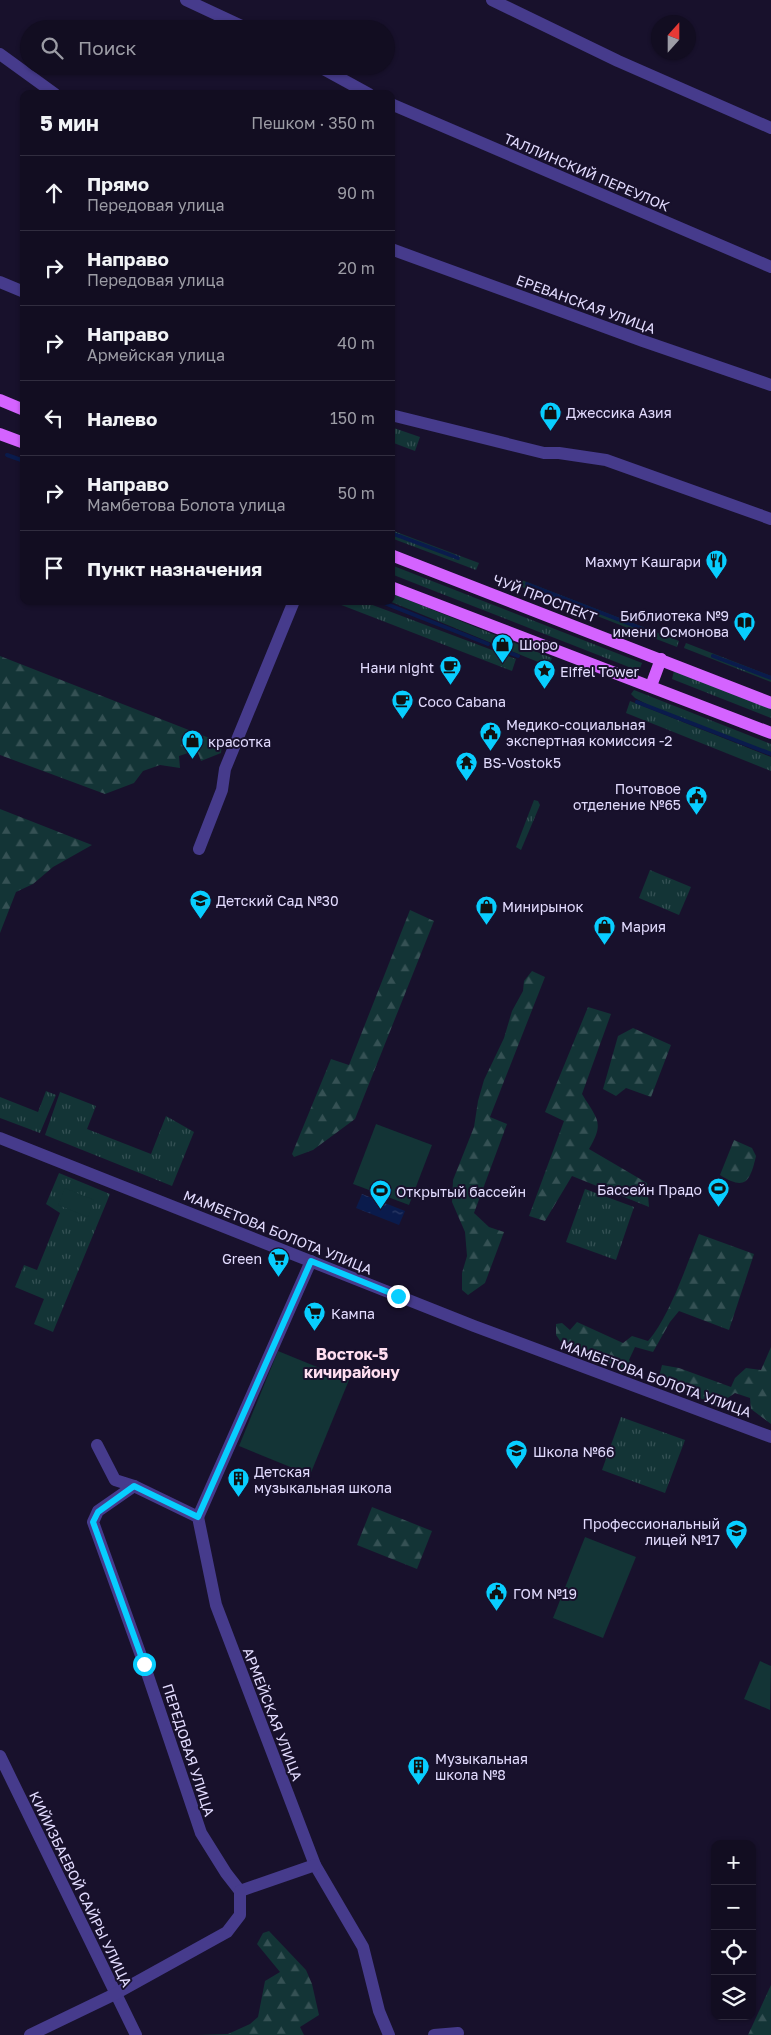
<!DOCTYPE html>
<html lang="ru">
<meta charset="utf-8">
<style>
body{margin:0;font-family:"Golos Text",sans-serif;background:#1b162a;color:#f1f3f6}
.controls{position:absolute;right:15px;bottom:15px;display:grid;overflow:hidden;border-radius:10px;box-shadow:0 1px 4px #0004}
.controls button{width:45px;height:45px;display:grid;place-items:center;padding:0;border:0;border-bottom:1px solid #312d3f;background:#120d21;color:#f1f3f6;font:25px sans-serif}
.compass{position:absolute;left:651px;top:15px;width:45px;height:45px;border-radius:50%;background:#120d21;box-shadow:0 1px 4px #0004;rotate:21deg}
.stop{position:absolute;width:15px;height:15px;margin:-11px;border:4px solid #08ceff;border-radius:50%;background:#fff}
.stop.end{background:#08ceff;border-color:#fff;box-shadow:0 1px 5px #0008}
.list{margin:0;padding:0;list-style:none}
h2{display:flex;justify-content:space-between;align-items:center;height:65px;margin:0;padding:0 20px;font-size:21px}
h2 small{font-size:16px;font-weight:400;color:#9c9ca5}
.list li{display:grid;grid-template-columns:32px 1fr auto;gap:15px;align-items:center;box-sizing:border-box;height:75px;padding:0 20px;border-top:1px solid #312d3f}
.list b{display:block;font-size:19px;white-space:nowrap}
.list p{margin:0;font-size:16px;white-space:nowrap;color:#9c9ca5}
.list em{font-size:16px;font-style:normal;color:#9c9ca5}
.icon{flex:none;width:28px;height:28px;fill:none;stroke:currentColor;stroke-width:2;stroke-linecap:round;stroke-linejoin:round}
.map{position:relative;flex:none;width:771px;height:2035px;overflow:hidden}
.search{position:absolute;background:#120d21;box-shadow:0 1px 4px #0004;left:20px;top:20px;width:375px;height:55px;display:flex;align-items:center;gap:12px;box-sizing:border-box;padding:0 18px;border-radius:28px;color:#9c9ca5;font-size:19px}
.panel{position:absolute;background:#120d21;box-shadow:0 1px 4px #0004;left:20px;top:90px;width:375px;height:515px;border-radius:10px}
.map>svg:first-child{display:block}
.grass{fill:url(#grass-tufts)}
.forest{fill:url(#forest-firs)}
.pitch{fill:#133436}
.water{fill:url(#water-ripples)}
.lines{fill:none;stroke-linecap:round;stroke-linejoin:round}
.stream{stroke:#0a1b4c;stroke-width:4}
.minor{stroke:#463b8c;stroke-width:12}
.major{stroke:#d463ff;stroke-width:12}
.route{stroke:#08ceff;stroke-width:6}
.labels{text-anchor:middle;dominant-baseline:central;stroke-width:4;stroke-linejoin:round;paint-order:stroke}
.street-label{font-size:14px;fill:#e3dcff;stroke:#18112c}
.poi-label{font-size:14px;fill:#e3dcff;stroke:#18112c;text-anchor:start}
.quarter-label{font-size:16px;font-weight:bold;fill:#ffdef0;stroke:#18112c}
</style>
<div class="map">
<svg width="771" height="2035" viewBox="0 0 771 2035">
<defs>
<pattern id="grass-tufts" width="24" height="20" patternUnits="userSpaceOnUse" patternTransform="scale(1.25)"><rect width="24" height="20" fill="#133436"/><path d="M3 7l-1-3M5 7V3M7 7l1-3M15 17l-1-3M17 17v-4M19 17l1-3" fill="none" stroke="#355154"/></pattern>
<pattern id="forest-firs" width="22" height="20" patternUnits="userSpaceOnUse" patternTransform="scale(1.25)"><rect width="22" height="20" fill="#133436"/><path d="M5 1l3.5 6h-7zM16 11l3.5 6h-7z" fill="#355154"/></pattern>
<pattern id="water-ripples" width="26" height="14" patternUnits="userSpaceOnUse" patternTransform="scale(1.25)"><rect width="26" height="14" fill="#0a1b4c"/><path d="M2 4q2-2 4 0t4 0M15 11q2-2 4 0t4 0" fill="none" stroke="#2e3c67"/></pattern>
</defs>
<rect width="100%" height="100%" fill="#18112c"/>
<g class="grass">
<polygon points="391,427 420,437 415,451 391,442"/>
<polygon points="391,530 479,563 476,570 391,538"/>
<polygon points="391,565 642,663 639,671 391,574"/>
<polygon points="519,579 679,641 677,647 517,585"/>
<polygon points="391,593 552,658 548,666 389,601 391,601"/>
<polygon points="331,601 362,601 516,659 512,671"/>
<polygon points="686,643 771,676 771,682 684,648"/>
<polygon points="674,671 771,709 771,718 672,679"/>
<polygon points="634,690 771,744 771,753 652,707 635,698 631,694"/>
<polygon points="630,701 771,757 771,771 626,713"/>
<polygon points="534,800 538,801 540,805 521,850 516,847"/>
<polygon points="650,870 691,887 679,915 639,898"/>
<polygon points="46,1091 56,1095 40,1133 0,1118 0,1097 38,1112"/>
<polygon points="60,1092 96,1106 87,1129 151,1154 166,1116 194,1132 172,1186 45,1135"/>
<polygon points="59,1173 110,1194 53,1332 34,1324 44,1299 15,1287 24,1265 37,1270 60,1213 46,1204"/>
<polygon points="585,1189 634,1207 616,1260 566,1242"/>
<polygon points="621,1417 685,1440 665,1493 602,1470"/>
</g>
<g class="forest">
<polygon points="0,656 222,743 221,753 201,761 197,750 179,756 180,768 160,765 143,771 134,783 105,794 0,755"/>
<polygon points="0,809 92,845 53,867 33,884 16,892 0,933"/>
<polygon points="410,910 434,921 355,1119 313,1150 294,1157 292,1154 331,1059 349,1065"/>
<polygon points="532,971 545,977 490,1117 507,1124 474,1213 489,1227 504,1232 485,1283 468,1295 462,1290 462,1273 467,1256 465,1232 452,1202 453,1180 474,1127 478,1101 484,1080 504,1038 512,1011 523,991 524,981"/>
<path d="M588 1007 611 1014 582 1094C597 1119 605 1122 589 1149L647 1183 649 1207 572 1176 545 1221 529 1216 564 1121 545 1112Z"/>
<polygon points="633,1028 671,1045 651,1097 626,1088 616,1096 603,1089 618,1036"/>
<path d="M734 1140 752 1148 756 1156C750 1182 745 1191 720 1175Z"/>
<path d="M699 1234 754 1254 729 1330 679 1311 670 1322 653 1352 635 1347 629 1360 635 1368 632 1372 563 1345 556 1335V1324L562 1323 570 1330 577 1322 623 1343 632 1336 648 1341C669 1318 687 1264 699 1234Z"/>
<polygon points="771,1347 771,1424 751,1409 750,1398 735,1393 716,1406 659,1377 662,1365 679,1368 731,1387 735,1378 746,1368 761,1370"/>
<polygon points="372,1507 432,1531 417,1569 357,1545"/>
<polygon points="269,1931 306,1970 312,1984 319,2015 300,2027 304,2035 198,2035 228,2034 250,2024 258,2017 265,1981 280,1972 257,1944 263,1933"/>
<polygon points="771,1985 771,2035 748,2035"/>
</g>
<g class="pitch">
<polygon points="376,1124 432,1145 409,1205 353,1184"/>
<polygon points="65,1188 94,1200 88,1217 58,1205"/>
<polygon points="278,1351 349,1380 310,1475 239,1446"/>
<polygon points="585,1537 636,1557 603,1638 553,1618"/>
<polygon points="760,1661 771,1666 770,1710 744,1699"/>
</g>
<polygon class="water" points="362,1194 405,1211 399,1225 356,1208"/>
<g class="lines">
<g class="stream">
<polyline points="7,455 24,461"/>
<polyline points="391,533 458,558"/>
<polyline points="527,584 648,631"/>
<polyline points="379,601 488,644"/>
<polyline points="497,648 518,656"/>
<polyline points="713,656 771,678"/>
<polyline points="637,702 771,754"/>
</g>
<g class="minor">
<polyline points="186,0 248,29"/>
<polyline points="492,0 618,61 771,128"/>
<polyline points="0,54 55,94"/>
<polyline points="318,66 369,94"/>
<polyline points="391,104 771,267"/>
<polyline points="391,249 643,341 771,385"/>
<polyline points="0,282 24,292"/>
<polyline points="391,415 544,453 559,453 606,460 771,519"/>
<polyline points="199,849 222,790 225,769 294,601"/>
<polyline points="0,1138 474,1326 771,1437"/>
<polyline points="97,1445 115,1480 134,1486 198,1517 216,1605 315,1865 363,1947 379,2011 389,2035"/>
<polyline points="134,1486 98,1511 93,1522 144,1664 201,1833 226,1873 240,1891"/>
<polyline points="198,1517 311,1261"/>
<polyline points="0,1756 136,2035"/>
<polyline points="240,1891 315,1865"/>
<polyline points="30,2035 115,1994 227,1932 240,1915 240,1891"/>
<polyline points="434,2035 458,2033"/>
</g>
<g class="major">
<polyline points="0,400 24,410"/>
<polyline points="0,434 24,443"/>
<polyline points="391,555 771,703"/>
<polyline points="391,587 771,733"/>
<polyline points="651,686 661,659"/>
</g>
</g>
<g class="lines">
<polyline class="route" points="144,1664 93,1522 98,1512 134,1486 198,1517 311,1261 398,1296"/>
</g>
<defs>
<symbol id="shop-pin" viewBox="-11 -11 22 30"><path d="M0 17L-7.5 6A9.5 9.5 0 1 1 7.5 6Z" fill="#08ceff" stroke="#18112c"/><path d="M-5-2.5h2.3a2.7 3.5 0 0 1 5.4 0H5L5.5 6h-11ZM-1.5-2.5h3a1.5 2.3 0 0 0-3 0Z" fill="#111"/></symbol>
<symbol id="restaurant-pin" viewBox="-11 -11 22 30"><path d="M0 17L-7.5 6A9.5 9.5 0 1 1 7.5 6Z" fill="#08ceff" stroke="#18112c"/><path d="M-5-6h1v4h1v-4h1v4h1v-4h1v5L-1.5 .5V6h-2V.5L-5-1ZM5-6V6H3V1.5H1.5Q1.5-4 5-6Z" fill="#111"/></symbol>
<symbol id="library-pin" viewBox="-11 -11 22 30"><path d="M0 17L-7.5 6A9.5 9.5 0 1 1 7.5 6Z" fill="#08ceff" stroke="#18112c"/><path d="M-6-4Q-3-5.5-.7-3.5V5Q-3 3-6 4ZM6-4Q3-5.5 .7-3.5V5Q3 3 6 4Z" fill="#111"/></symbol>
<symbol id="cafe-pin" viewBox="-11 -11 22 30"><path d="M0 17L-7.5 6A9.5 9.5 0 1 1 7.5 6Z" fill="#08ceff" stroke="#18112c"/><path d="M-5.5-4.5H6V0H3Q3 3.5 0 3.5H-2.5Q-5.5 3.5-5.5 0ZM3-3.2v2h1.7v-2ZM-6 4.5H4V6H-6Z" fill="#111"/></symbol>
<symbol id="sight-pin" viewBox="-11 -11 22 30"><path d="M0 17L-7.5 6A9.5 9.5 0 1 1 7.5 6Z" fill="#08ceff" stroke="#18112c"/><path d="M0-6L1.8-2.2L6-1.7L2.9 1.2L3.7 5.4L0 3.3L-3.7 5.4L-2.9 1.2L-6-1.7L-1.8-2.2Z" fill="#111"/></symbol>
<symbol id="civic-pin" viewBox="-11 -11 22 30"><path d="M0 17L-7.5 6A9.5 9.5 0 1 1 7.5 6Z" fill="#08ceff" stroke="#18112c"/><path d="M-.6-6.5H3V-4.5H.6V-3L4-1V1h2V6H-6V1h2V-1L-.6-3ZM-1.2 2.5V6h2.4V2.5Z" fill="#111"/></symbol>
<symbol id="temple-pin" viewBox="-11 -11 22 30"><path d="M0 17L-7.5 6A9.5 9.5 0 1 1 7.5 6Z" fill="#08ceff" stroke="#18112c"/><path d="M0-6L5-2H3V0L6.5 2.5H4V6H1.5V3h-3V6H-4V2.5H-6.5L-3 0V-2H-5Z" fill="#111"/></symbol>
<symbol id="school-pin" viewBox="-11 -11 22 30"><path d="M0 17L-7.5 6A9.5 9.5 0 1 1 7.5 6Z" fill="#08ceff" stroke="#18112c"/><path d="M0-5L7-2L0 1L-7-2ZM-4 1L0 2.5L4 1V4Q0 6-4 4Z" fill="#111"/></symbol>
<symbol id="stadium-pin" viewBox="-11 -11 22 30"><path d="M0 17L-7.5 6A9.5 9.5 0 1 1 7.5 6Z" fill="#08ceff" stroke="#18112c"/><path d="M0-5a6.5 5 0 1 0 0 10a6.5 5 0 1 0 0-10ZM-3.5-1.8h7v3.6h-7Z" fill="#111"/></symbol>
<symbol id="supermarket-pin" viewBox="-11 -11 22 30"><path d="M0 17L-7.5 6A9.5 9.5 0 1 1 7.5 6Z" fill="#08ceff" stroke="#18112c"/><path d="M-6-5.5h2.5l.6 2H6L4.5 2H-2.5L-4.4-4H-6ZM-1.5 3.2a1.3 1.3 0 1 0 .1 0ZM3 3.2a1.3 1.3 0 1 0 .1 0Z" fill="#111"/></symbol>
<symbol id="building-pin" viewBox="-11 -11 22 30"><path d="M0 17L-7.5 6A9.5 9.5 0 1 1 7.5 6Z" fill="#08ceff" stroke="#18112c"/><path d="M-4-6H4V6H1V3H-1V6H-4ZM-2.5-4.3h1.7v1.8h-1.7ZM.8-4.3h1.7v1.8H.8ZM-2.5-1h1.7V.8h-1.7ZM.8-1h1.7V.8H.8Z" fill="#111"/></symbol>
<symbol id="university-pin" viewBox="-11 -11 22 30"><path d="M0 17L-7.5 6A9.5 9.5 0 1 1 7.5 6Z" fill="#08ceff" stroke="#18112c"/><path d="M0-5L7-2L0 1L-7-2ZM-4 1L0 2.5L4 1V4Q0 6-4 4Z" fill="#111"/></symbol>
</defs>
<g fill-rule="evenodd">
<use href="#shop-pin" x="538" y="400" width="25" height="34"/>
<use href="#restaurant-pin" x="704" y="548" width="25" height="34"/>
<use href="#library-pin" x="732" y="610" width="25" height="34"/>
<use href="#shop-pin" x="490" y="632" width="25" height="34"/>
<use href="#cafe-pin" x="438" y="654" width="25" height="34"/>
<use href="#sight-pin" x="532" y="658" width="25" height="34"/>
<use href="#cafe-pin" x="390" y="688" width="25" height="34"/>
<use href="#civic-pin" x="478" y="720" width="25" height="34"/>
<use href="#shop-pin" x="180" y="728" width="25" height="34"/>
<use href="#temple-pin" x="454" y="750" width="25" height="34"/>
<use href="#civic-pin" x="684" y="784" width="25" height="34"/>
<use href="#school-pin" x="188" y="888" width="25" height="34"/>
<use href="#shop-pin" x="474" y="894" width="25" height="34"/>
<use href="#shop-pin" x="592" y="914" width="25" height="34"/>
<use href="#stadium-pin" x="706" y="1176" width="25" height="34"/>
<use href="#stadium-pin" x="368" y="1178" width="25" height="34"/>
<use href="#supermarket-pin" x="266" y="1246" width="25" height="34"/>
<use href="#supermarket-pin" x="302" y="1300" width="25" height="34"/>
<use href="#school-pin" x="504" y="1438" width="25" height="34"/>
<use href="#building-pin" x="226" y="1466" width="25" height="34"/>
<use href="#university-pin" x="724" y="1518" width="25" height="34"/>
<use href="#civic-pin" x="484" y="1580" width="25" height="34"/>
<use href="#building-pin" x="406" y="1754" width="25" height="34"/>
</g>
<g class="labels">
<g class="street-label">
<text transform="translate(587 172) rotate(23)">ТАЛЛИНСКИЙ ПЕРЕУЛОК</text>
<text transform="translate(586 304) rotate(20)">ЕРЕВАНСКАЯ УЛИЦА</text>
<text transform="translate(545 598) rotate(21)">ЧУЙ ПРОСПЕКТ</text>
<text transform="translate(278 1232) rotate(22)">МАМБЕТОВА БОЛОТА УЛИЦА</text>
<text transform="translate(656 1378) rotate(20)">МАМБЕТОВА БОЛОТА УЛИЦА</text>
<text transform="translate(273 1714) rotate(69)">АРМЕЙСКАЯ УЛИЦА</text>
<text transform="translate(189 1750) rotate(72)">ПЕРЕДОВАЯ УЛИЦА</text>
<text transform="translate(81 1889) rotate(64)">КИЙИЗБАЕВОЙ САЙРЫ УЛИЦА</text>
</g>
<g class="poi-label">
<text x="566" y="412">Джессика Азия</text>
<text x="701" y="561" text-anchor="end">Махмут Кашгари</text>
<text x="729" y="615" text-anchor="end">Библиотека №9<tspan x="729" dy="16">имени Осмонова</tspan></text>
<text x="519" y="644">Шоро</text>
<text x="434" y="667" text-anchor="end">Нани night</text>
<text x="560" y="671">Eiffel Tower</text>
<text x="418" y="701">Coco Cabana</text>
<text x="506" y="724">Медико-социальная<tspan x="506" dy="16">экспертная комиссия -2</tspan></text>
<text x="208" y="741">красотка</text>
<text x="483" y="762">BS-Vostok5</text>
<text x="681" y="788" text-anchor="end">Почтовое<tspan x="681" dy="16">отделение №65</tspan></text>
<text x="216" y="900">Детский Сад №30</text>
<text x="502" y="906">Минирынок</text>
<text x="621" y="926">Мария</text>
<text x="702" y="1189" text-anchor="end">Бассейн Прадо</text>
<text x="396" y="1191">Открытый бассейн</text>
<text x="262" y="1258" text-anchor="end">Green</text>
<text x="331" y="1313">Кампа</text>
<text x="533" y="1451">Школа №66</text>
<text x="254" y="1471">Детская<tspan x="254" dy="16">музыкальная школа</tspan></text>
<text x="720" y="1523" text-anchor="end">Профессиональный<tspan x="720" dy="16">лицей №17</tspan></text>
<text x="513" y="1593">ГОМ №19</text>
<text x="435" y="1758">Музыкальная<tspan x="435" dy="16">школа №8</tspan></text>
</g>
<g class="quarter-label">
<text x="352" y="1354">Восток-5<tspan x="352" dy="18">кичирайону</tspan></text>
</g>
</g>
</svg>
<div class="controls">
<button>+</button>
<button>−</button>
<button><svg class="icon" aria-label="locate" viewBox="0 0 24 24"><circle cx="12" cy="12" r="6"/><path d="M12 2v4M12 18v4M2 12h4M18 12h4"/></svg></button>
<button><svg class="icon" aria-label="layers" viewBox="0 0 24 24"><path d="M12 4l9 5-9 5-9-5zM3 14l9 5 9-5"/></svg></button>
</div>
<svg class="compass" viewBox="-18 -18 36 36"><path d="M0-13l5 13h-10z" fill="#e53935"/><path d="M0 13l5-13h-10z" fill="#9c9ca5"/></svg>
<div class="stop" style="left:144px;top:1664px"></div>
<div class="stop end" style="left:398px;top:1296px"></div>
<div class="search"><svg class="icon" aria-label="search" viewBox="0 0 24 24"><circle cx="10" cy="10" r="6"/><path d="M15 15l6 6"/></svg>Поиск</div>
<section class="panel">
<h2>5 мин<small>Пешком · 350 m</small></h2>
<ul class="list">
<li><svg class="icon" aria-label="ahead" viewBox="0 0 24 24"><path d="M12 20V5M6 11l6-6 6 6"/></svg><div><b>Прямо</b><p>Передовая улица</p></div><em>90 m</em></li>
<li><svg class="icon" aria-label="right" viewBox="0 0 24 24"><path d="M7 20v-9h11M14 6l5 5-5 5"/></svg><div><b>Направо</b><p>Передовая улица</p></div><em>20 m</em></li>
<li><svg class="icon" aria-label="right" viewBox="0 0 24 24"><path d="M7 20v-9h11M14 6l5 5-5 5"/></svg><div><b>Направо</b><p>Армейская улица</p></div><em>40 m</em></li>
<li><svg class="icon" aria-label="left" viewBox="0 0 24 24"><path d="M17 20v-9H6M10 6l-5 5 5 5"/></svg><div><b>Налево</b></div><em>150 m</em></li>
<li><svg class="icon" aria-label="right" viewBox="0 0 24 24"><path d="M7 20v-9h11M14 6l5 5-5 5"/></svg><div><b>Направо</b><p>Мамбетова Болота улица</p></div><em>50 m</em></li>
<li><svg class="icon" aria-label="arrive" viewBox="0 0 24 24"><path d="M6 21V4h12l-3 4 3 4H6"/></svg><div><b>Пункт назначения</b></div></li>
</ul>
</section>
</div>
